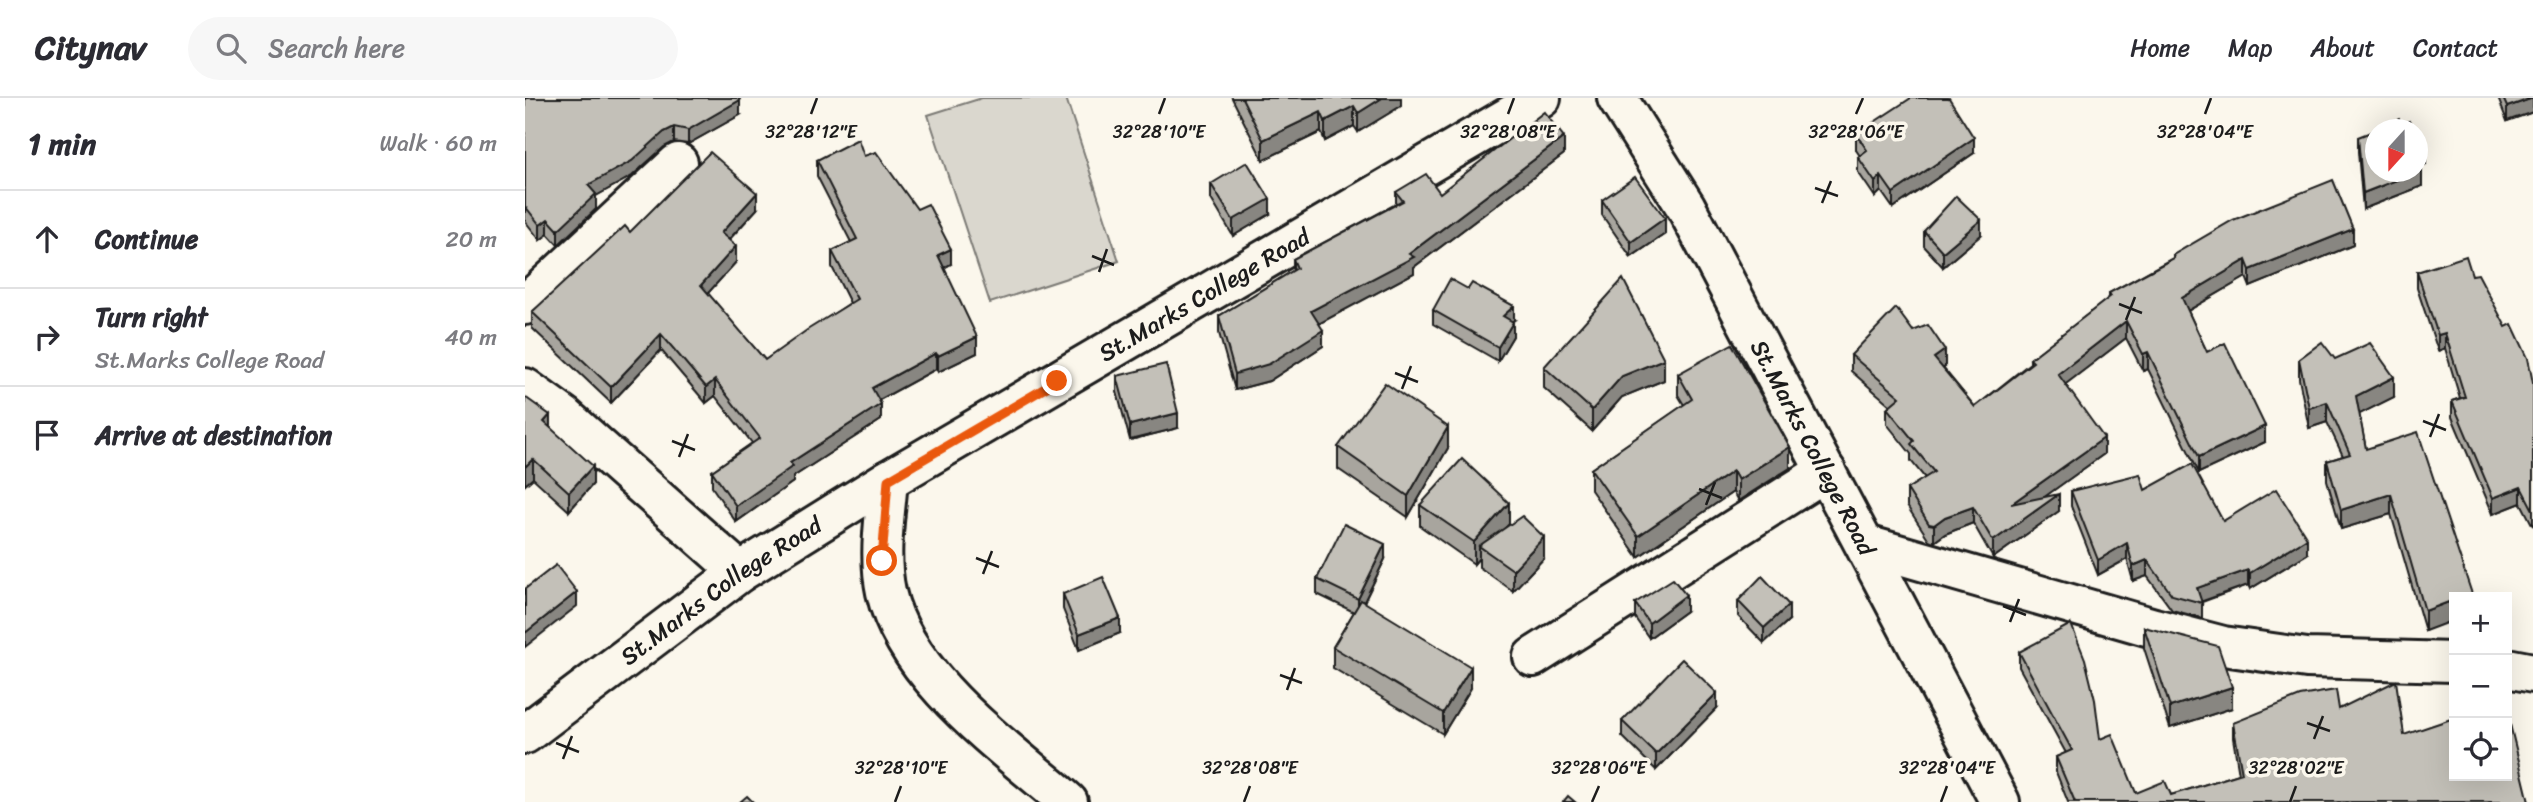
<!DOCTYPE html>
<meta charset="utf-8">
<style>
body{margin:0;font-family:Sriracha,sans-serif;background:#f7f7f7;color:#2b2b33}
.controls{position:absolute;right:21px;bottom:21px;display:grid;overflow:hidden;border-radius:0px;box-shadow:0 7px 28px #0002}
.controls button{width:63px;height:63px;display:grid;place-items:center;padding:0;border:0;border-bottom:2px solid #e1e1e2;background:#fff;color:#2b2b33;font:35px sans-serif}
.compass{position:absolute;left:1840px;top:21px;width:63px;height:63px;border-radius:50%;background:#fff;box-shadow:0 7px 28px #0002;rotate:201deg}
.stop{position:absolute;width:21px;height:21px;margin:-16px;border:5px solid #ea580c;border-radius:50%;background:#fff}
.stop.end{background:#ea580c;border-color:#fff;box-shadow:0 2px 7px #0008}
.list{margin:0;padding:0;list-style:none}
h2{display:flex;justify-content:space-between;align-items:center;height:91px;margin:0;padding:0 28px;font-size:30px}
h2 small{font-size:23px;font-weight:400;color:#7c7c81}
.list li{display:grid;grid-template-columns:46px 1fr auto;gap:21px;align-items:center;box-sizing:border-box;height:98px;padding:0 28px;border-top:2px solid #e1e1e2}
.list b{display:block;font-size:26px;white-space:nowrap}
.list p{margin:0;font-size:23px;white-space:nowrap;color:#7c7c81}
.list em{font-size:23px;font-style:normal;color:#7c7c81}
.icon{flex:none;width:38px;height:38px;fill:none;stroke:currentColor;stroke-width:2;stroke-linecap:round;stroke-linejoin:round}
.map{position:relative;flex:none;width:2008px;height:704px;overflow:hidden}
header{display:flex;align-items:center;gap:42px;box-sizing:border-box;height:98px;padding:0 35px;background:#fff;border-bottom:2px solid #e1e1e2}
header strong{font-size:33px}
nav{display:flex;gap:38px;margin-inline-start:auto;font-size:24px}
.search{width:490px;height:63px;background:#f7f7f7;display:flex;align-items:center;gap:18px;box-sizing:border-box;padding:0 24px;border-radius:38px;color:#7c7c81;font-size:26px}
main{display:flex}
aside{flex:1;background:#fff}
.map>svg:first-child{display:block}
.green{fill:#dad7ce;stroke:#7b7a75;stroke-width:2}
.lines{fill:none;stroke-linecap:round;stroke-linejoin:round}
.minor-casing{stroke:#1c1c1c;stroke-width:44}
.major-casing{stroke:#1c1c1c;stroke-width:44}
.minor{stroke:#fbf7ec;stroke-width:38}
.major{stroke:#fbf7ec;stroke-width:38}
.wall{fill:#a8a59e;stroke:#1c1c1c;stroke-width:2}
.shaded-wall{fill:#888681;stroke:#1c1c1c;stroke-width:2}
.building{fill:#c3c0b8;stroke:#1c1c1c;stroke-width:2}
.route{stroke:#ea580c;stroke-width:9}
.ticks{fill:none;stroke:#1c1c1c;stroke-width:2.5}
.labels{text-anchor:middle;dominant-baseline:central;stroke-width:7;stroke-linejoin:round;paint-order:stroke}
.street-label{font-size:24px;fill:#1c1c1c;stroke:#fbf7ec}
.ticks-label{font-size:18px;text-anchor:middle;fill:#1c1c1c;stroke:#fbf7ec;stroke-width:7;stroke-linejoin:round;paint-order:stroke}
</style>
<header>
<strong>Citynav</strong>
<div class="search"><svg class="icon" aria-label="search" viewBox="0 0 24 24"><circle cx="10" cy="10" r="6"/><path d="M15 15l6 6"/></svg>Search here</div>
<nav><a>Home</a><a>Map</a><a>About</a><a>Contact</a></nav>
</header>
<main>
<aside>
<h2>1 min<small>Walk · 60 m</small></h2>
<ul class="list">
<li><svg class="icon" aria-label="ahead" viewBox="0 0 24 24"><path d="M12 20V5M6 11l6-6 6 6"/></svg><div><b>Continue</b></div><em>20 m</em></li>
<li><svg class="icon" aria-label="right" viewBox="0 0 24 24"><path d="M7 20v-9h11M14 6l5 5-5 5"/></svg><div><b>Turn right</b><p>St.Marks College Road</p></div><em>40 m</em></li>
<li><svg class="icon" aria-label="arrive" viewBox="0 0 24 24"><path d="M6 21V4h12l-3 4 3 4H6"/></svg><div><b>Arrive at destination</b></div></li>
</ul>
</aside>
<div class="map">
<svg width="2008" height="704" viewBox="0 0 2008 704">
<rect width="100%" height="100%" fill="#fbf7ec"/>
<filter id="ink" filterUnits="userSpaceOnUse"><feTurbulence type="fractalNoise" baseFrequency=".0143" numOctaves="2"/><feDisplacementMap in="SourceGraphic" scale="14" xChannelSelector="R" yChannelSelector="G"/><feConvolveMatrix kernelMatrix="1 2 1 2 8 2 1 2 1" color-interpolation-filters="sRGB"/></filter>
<g filter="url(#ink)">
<polygon class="green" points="457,0 541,0 594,163 465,205 403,17"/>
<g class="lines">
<defs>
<g id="minor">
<polyline points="0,207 153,65"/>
<polyline points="0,290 39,318 215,474"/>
<path d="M363 382C360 419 353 457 361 494 381 581 479 648 543 704"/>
<polyline points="1341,447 1629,530 1698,548 1782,560 1929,564"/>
<polyline points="1008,559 1301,373"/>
<polyline points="1982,570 2008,575"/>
<path id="s1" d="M0 636 215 474 363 382 1016 0"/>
</g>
<g id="major">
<path id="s2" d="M1092 0 1161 109 1475 704"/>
</g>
</defs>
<use href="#minor" class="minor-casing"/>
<use href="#major" class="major-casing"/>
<use href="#minor" class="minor"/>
<use href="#major" class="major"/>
</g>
<g class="wall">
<polygon points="0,0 215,17 163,46 149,44 139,49 107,78 71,98 71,111 33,147 23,136 15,142 0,123"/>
<polygon points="707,0 876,0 876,8 833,34 829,28 800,43 796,34 738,62"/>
<polygon points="1973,0 2008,0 2008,14 1982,23"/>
<polygon points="1331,36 1449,55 1368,110 1356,93 1350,99 1333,74 1333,59 1335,58 1331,52"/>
<polygon points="1833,39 1893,40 1901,66 1895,68 1897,88 1838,111 1833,54"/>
<polygon points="1039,56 889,169 889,175 794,225 798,248 744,283 710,292 694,235 694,218 768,173 768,161 871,106 871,94 915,95"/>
<polygon points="339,58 426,166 419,170 452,255 413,274 411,271 354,302 356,322 268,379 268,384 211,424 187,389 187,373 227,345 190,298 181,305 136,252 86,305 7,230 7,214 105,134 232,111 204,142 211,164 182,196 240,262 325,205 307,169 307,153 326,144 292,78 292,62"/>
<polygon points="686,86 745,116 708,138 686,101"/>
<polygon points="1077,102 1140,136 1106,159 1077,117"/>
<polygon points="1399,133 1456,137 1418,169 1399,148"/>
<polygon points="1828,147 1725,189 1721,179 1663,213 1682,254 1740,344 1674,375 1623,271 1618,273 1601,240 1540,286 1579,356 1519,399 1534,413 1468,460 1448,425 1420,436 1409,444 1404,442 1382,408 1382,391 1400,380 1386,363 1386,356 1362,326 1362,310 1365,307 1326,273 1326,257 1388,233 1420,269 1418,270 1450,309 1505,265 1505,261 1584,200 1584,195 1648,160 1648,157"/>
<polygon points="1892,174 1947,177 2008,285 2008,428 1996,405 1968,416 1927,319 1927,303 1935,300 1920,250 1913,253 1892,190"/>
<polygon points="908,212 989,222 987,223 988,238 973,263 908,226"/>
<polygon points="1774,261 1810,261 1869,299 1834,316 1841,351 1947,499 1900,533 1866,416 1816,431 1802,382 1802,363 1818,358 1802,324 1784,330 1774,281"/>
<polygon points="1019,269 1139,282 1097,299 1067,333 1019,290"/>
<polygon points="1153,276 1265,370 1213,403 1208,394 1113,459 1066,392 1066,371 1159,307 1153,297"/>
<polygon points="592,278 653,330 605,342 592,294"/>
<polygon points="0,299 25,329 68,386 44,413 8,380 0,387"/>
<polygon points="813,349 923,350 883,419 813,371"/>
<polygon points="1620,392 1698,423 1782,456 1725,491 1723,487 1677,504 1677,520 1647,512 1622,478 1608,483 1602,461 1573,477 1546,408 1546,393"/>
<polygon points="895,407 984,426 981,429 1019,460 988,493 954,469 954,460 949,466 895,428"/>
<polygon points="860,461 839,504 946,590 918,636 808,570 808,549 829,514 792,496 792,481"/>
<polygon points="538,496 595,535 554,552 538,511"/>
<polygon points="1213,503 1264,522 1239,545 1213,518"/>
<polygon points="1110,505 1161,513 1124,540 1110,520"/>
<polygon points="1619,529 1707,610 1645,630 1619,550"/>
<polygon points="1494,554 1575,641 1611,695 1646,697 1714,676 1708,640 1708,625 1814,611 1879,637 2004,704 1543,704 1531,674 1531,659 1541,655 1494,569"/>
<polygon points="1192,610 1131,672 1097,638 1097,623"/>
</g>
<g class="shaded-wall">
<polygon points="857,0 876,0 876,8 833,34 833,15"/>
<polygon points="2008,0 2008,14 1982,23 1982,9"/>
<polygon points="215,2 215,17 163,46 163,32"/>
<polygon points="829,8 829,28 800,43 800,23"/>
<polygon points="796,14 796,34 738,62 738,42"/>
<polygon points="149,29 149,44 139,49 107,78 71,98 71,111 33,147 33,132 63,87 139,34"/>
<polygon points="1039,39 1039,56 889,169 889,175 786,230 786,213 884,156"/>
<polygon points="1449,40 1449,55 1368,110 1368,95"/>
<polygon points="1901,50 1901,66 1893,69 1893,54"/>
<polygon points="1897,72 1897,88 1838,111 1838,95"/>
<polygon points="1356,78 1356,93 1350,99 1350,84"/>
<polygon points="232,95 232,111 196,150 196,135"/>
<polygon points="745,101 745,116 708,138 708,122"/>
<polygon points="1140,120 1140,136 1106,159 1106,144"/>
<polygon points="23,121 23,136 15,142 15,127"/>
<polygon points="1456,122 1456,137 1418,169 1418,154"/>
<polygon points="1828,131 1828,147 1725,189 1725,172"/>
<polygon points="211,148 211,164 176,203 176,187"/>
<polygon points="426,151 426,166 413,173 413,157"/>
<polygon points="1721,162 1721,179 1657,216 1657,200"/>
<polygon points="989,208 989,222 978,232 978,218"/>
<polygon points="1601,223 1601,240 1533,292 1533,276"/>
<polygon points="988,224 988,238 973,263 973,249"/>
<polygon points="798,232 798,248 744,283 710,292 710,276"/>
<polygon points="1920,235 1920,250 1913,253 1913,237"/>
<polygon points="136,236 136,252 86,305 86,289"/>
<polygon points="452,239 452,255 413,274 413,258"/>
<polygon points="1420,252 1420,269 1409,276 1409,260"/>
<polygon points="1623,254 1623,271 1618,273 1618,256"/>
<polygon points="411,255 411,271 347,306 347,290"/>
<polygon points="1139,261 1139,282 1097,299 1067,333 1067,312 1097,278"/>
<polygon points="1869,279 1869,299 1831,318 1831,298"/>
<polygon points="190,282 190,298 181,305 181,289"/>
<polygon points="1802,304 1802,324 1784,330 1784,310"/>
<polygon points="356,306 356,322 268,379 268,384 211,424 211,408 265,365"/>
<polygon points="653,315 653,330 605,342 605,327"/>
<polygon points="25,317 25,335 19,324"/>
<polygon points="1740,328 1740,344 1674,375 1674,359"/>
<polygon points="923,329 923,350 883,419 883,398"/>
<polygon points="1579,340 1579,356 1486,423 1486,406"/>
<polygon points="1265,349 1265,370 1213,403 1213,382"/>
<polygon points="8,361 8,380 0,387 0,369"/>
<polygon points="68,368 68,386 44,413 44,394"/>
<polygon points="1208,373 1208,394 1113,459 1113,438"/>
<polygon points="1996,389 1996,405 1968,416 1968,400"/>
<polygon points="1534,396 1534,413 1468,460 1468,443"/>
<polygon points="1866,396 1866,416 1816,431 1816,412"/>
<polygon points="984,405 984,426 960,452 954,448 954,460 949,466 949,444"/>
<polygon points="1448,409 1448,425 1420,436 1409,444 1409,427 1420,419"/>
<polygon points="1019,439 1019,460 988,493 988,472"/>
<polygon points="1782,440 1782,456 1725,491 1725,475"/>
<polygon points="1602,445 1602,461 1573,477 1573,462"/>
<polygon points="860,446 860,461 833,516 833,501"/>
<polygon points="1622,462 1622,478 1608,483 1608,468"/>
<polygon points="1723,472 1723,487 1675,504 1672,490"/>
<polygon points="52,494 52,508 0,549 0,535"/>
<polygon points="1161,497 1161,513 1124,540 1124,525"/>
<polygon points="1929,502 1929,522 1900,533 1900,513"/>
<polygon points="1264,507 1264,522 1239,545 1239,530"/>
<polygon points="595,520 595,535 554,552 554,536"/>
<polygon points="946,569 946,590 918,636 918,615"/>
<polygon points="1707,589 1707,610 1645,630 1645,609"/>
<polygon points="1192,595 1192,610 1131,672 1131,656"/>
</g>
<g class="building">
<polygon points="0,0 213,0 215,2 163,32 149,29 139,34 107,63 63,87 71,96 33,132 23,121 15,127 0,108"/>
<polygon points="717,0 857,0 833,15 829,8 800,23 796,14 738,42"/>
<polygon points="1386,0 1424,0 1449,40 1368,95 1356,78 1350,84 1333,59 1342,52 1331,36"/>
<polygon points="1978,0 2008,0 1982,9"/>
<polygon points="1019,14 1039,39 884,156 889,159 786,213 798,232 744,266 710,276 694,218 772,170 768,161 878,103 871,94 901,76 915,95"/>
<polygon points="1874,21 1876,26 1884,23 1888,32 1851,32"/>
<polygon points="1851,32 1851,74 1893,74 1893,63 1897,72 1838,95 1833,39"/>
<polygon points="1893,40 1901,50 1893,54"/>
<polygon points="333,41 339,58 351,54 392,111 403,106 426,151 413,157 452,239 413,258 411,255 347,290 356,306 265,365 268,368 211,408 187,373 235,340 190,282 181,289 136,236 86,289 7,214 100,128 105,134 185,54 232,95 196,135 211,148 176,187 240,262 282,232 332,201 307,153 332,141 292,62"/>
<polygon points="722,64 745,101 708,122 686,86"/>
<polygon points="1110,79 1140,120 1106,144 1077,102"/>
<polygon points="1808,82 1828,131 1725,172 1721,162 1657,200 1682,254 1700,245 1740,328 1674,359 1623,254 1618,256 1601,223 1533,276 1579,340 1486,406 1534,396 1468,443 1448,409 1420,419 1409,427 1404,426 1382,391 1409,374 1386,346 1389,343 1362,310 1375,299 1326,257 1371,210 1388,233 1403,227 1420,252 1409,260 1450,309 1508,264 1505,261 1586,198 1584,195 1649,160 1648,157 1708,122"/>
<polygon points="1431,98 1456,122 1418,154 1399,133"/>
<polygon points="1941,158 1947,177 1953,176 1981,229 1987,226 2003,260 2008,285 2008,412 1996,389 1968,400 1927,303 1940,299 1920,235 1913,237 1892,174"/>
<polygon points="925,181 943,191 947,185 989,208 978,218 988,224 973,249 908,212"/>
<polygon points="1098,181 1139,261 1097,278 1067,312 1019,269"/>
<polygon points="1797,244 1810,261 1845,245 1869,279 1831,298 1841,351 1893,334 1947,496 1938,499 1929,499 1929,502 1900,513 1866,396 1816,412 1802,363 1825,356 1802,304 1784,310 1774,261"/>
<polygon points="1207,246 1265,349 1213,382 1208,373 1113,438 1066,371 1167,301 1153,276"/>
<polygon points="641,266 653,315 605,327 592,278"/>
<polygon points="860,285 923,329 883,398 813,349"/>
<polygon points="0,299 25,317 19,324 68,368 44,394 8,361 0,369"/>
<polygon points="937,361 984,405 949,444 895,407"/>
<polygon points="1667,366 1698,423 1751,391 1782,440 1725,475 1723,472 1672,490 1677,505 1647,497 1622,462 1608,468 1602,445 1573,462 1546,393 1615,376 1620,392"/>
<polygon points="997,418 1019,439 988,472 954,448"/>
<polygon points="819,426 860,446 833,501 792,481"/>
<polygon points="31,467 52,494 0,535 0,491"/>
<polygon points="1237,478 1264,507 1239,530 1213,503"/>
<polygon points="578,479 595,520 554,536 538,496"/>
<polygon points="1148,481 1161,497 1124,525 1110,505"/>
<polygon points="836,502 946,569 918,615 808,549"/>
<polygon points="1546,526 1560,561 1570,602 1575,641 1587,636 1611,695 1640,683 1646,697 1717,675 1708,625 1775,598 1811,592 1814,611 1871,583 1879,637 1929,620 1929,678 1982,678 1982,614 2004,704 1550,704 1531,659 1547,652 1494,554"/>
<polygon points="1619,529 1693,548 1707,589 1645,609"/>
<polygon points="1157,561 1192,595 1131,656 1097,623"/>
<polygon points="222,698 228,704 215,704"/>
<polygon points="1043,698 1050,704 1038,704"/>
</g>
</g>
<g class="lines" filter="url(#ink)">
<polyline class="route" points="357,463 363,382 532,283"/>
</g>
<path class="ticks" d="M286 16 292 0M634 16 640 0M983 16 989 0M1331 16 1338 0M1680 16 1686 0M1290 90 1313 98M1297 105 1306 83M567 158 589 167M574 174 582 151M1594 206 1617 215M1601 222 1610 199M870 275 893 284M877 291 886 268M1898 323 1921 332M1905 339 1914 316M147 343 170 352M154 359 163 336M1174 391 1197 400M1181 407 1190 384M451 460 474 469M458 476 467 453M1478 508 1501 517M1485 524 1494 501M755 577 777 585M762 592 770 570M1782 625 1805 633M1789 641 1798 618M31 645 54 654M38 661 47 638M370 704 376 688M719 704 725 688M1067 704 1074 688M1416 704 1422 688M1765 704 1771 688"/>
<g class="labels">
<g class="street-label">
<text stroke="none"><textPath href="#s1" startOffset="810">St.Marks College Road</textPath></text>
<text stroke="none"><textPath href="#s2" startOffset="401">St.Marks College Road</textPath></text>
<text stroke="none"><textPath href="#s1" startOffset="243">St.Marks College Road</textPath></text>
</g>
</g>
<g class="ticks-label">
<text x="286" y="40">32°28'12"E</text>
<text x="634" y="40">32°28'10"E</text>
<text x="983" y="40">32°28'08"E</text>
<text x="1680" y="40">32°28'04"E</text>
<text x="1331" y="40">32°28'06"E</text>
<text x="376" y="676">32°28'10"E</text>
<text x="725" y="676">32°28'08"E</text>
<text x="1074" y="676">32°28'06"E</text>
<text x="1422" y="676">32°28'04"E</text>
<text x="1771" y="676">32°28'02"E</text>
</g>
</svg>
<div class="controls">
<button>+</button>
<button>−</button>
<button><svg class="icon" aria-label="locate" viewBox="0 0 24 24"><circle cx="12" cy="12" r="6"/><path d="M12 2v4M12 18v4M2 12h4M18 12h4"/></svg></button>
</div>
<svg class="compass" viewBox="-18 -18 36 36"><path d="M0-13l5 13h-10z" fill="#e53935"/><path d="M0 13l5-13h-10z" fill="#7c7c81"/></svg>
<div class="stop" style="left:357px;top:463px"></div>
<div class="stop end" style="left:532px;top:283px"></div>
</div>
</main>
